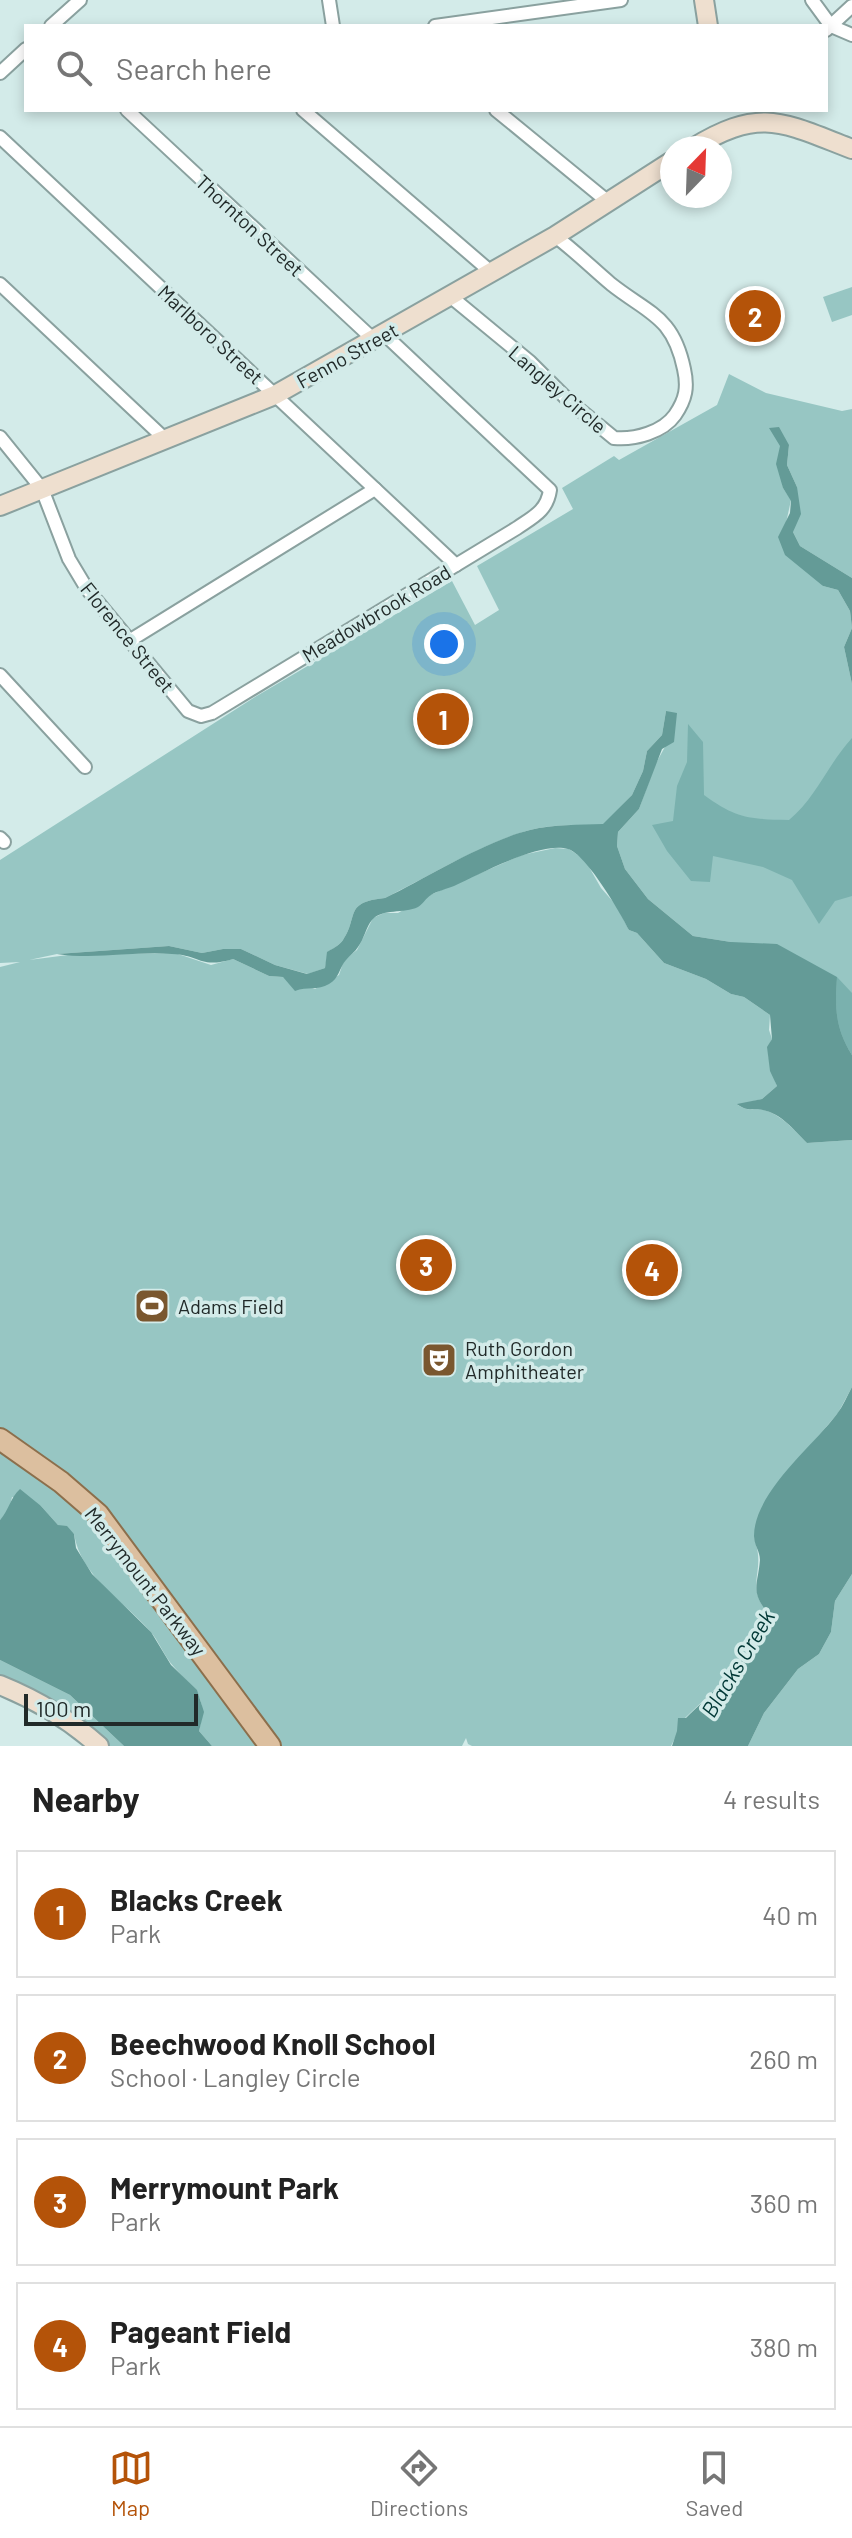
<!DOCTYPE html>
<meta charset="utf-8">
<style>
body{margin:0;font-family:Barlow,sans-serif;background:#f2f2f2;color:#222}
.compass{position:absolute;left:660px;top:136px;width:72px;height:72px;border-radius:50%;background:#fff;box-shadow:0 4px 12px #0003;rotate:23deg}
.scale{position:absolute;left:24px;bottom:20px;width:174px;box-sizing:border-box;padding-left:8px;border:4px solid #212a29;border-top:0;font-size:22px;line-height:28px;white-space:nowrap;color:#212a29;-webkit-text-stroke:6px #d3ebe9;paint-order:stroke}
.you{position:absolute;left:444px;top:644px;width:28px;height:28px;margin:-20px;border:6px solid #fff;border-radius:50%;background:#1a73e8;box-shadow:0 0 0 12px #1a73e833}
.badge{display:grid;place-items:center;width:52px;height:52px;border-radius:50%;background:#b45309;color:#fff;font-size:26px;font-weight:700}
.pin{position:absolute;translate:-50% -50%;border:4px solid #fff;box-shadow:0 2px 8px #0006}
.list{margin:0;padding:0;list-style:none}
h2{display:flex;justify-content:space-between;align-items:center;height:104px;margin:0;padding:0 32px;font-size:34px}
h2 small{font-size:26px;font-weight:400;color:#767676}
.list li{display:grid;grid-template-columns:52px 1fr auto;gap:24px;align-items:center;box-sizing:border-box;height:128px;margin:0 16px 16px;padding:0 16px;border:2px solid #e0e0e0;border-radius:0px}
.list b{display:block;font-size:30px;white-space:nowrap}
.list p{margin:0;font-size:26px;white-space:nowrap;color:#767676}
.list em{font-size:26px;font-style:normal;color:#767676}
.icon{flex:none;width:44px;height:44px;fill:none;stroke:currentColor;stroke-width:2;stroke-linecap:round;stroke-linejoin:round}
.map{position:relative;flex:none;width:852px;height:1746px;overflow:hidden}
.search{position:absolute;background:#fff;box-shadow:0 4px 12px #0003;left:24px;right:24px;top:24px;height:88px;display:flex;align-items:center;gap:20px;box-sizing:border-box;padding:0 28px;border-radius:0px;color:#767676;font-size:30px}
.sheet{height:680px;background:#fff}
nav{display:flex;justify-content:space-around;align-items:center;box-sizing:border-box;height:112px;border-top:2px solid #e0e0e0;background:#fff;font-size:22px;color:#767676}
nav a{display:grid;justify-items:center;gap:4px}
nav .on{color:#b45309}
.map>svg:first-child{display:block}
.green{fill:#97c6c3}
.forest{fill:#7ab1ae}
.water{fill:#649b97}
.lines{fill:none;stroke-linecap:round;stroke-linejoin:round}
.street-casing{stroke:#8aa19f;stroke-width:16}
.secondary-casing{stroke:#8aa19f;stroke-width:22}
.primary-casing{stroke:#8c6f4c;stroke-width:24}
.street{stroke:#fff;stroke-width:12}
.secondary{stroke:#eedfcf;stroke-width:18}
.primary{stroke:#dcbf9f;stroke-width:20}
.labels{text-anchor:middle;dominant-baseline:central;stroke-width:7;stroke-linejoin:round;paint-order:stroke}
.street-label{font-size:20px;fill:#212a29;stroke:#d3ebe9}
.poi-label{font-size:20px;fill:#212a29;stroke:#d3ebe9;text-anchor:start}
.water-label{font-size:22px;font-style:italic;fill:#003735;stroke:#d3ebe9}
</style>
<div class="map">
<svg width="852" height="1746" viewBox="0 0 852 1746">
<rect width="100%" height="100%" fill="#d3ebe9"/>
<g class="green">
<polygon points="852,287 852,315 832,322 823,297"/>
<path d="M729 374 766 393 842 411 852 409V578L800 546 793 532 797 487 787 465 789 445 780 446 783 488 791 500 786 523 823 586 838 590 850 611 852 628 844 647 852 684V1055L845 1044 731 942 693 936 648 899 625 869 617 846 618 832 639 809 655 765 666 745V711L662 735 647 751 643 771 632 795 603 825C579 825 553 824 530 830 485 842 427 877 385 898 343 902 359 917 343 940 340 945 332 949 328 952L325 968 308 974 275 965 241 949H223L202 953 169 946 57 954 29 960 68 955 175 953 211 965 233 959 269 976 283 977 315 989 339 975 344 960 357 950 373 918 384 913H398L430 895 522 855 555 848 569 849 585 860 601 888 616 905 629 930 637 933 664 963 706 979 731 994 744 997 770 1015 769 1030 772 1039C764 1053 772 1072 777 1086L762 1099 738 1105C748 1112 753 1108 764 1110 782 1115 794 1130 807 1143L852 1140V1387L838 1413 773 1489 754 1538C767 1572 744 1583 767 1612L765 1626 731 1674 685 1718 671 1746H472L468 1744 466 1738 462 1746H212L199 1731C208 1695 196 1692 174 1667 164 1656 159 1641 150 1631 123 1600 81 1577 74 1534L58 1525 41 1506 12 1497 9 1511 0 1520V967L20 962 0 963V860L255 697 452 581 475 625 499 610 477 566 573 509 562 488 614 456 619 460 717 405Z"/>
<polygon points="852,1574 852,1746 748,1746 764,1713 798,1669 819,1654 831,1632 835,1601"/>
<polygon points="0,1660 70,1695 124,1746 94,1746 0,1691"/>
</g>
<g class="forest">
<path d="M688 724 703 742 704 795C737 819 749 819 789 820 816 798 828 764 852 738V896L835 901 819 924 792 880 763 867 713 856 710 882 691 881 667 851 652 825 673 821 677 786 687 762Z"/>
<path d="M837 977 852 993V1055C835 1028 835 1008 837 977Z"/>
</g>
<g class="water">
<polygon points="779,427 789,445 787,465 797,487 801,514 793,532 800,546 852,578 852,684 844,647 852,628 850,611 838,590 823,586 785,555 778,537 790,513 791,501 783,488 776,464 780,446 769,428"/>
<path d="M666 711 677 713 674 742 662 749 639 809 618 832 617 846 625 869 648 899 693 936 731 942 777 944 837 977C835 1008 835 1028 852 1055V1140L807 1143C794 1130 782 1114 763 1110 752 1108 747 1112 737 1104L762 1099 777 1086 770 1071 767 1047 772 1039 770 1015 744 997 731 994 706 979 664 963 637 933 629 930C620 912 586 854 568 849 541 841 480 874 454 886 447 889 437 891 431 895 426 898 423 904 418 907 404 914 382 908 372 920 366 927 364 939 358 947 355 952 350 955 346 960 339 968 339 979 329 984 318 991 307 986 295 991L283 977 269 976 233 959C199 969 201 955 172 954 134 951 96 960 57 954L169 946 202 953 223 949H241L275 965 307 974 325 968 327 952C332 949 340 945 343 940 359 917 343 902 385 898 428 877 485 841 530 830 554 824 579 825 603 824L632 795 643 771 647 751 662 735Z"/>
<path d="M852 1387V1574L835 1601 831 1632 819 1654 798 1669 764 1713 748 1746H672L677 1731 678 1718H686C712 1693 761 1647 767 1612 750 1590 758 1585 760 1560 760 1551 754 1545 754 1536 754 1493 812 1447 837 1414 843 1406 847 1396 852 1387Z"/>
<path d="M20 1489 41 1506 58 1525 67 1526 74 1534 76 1548 92 1574 151 1632 171 1665 197 1690 204 1712 199 1731 212 1746H124L70 1695 0 1660V1520C9 1510 10 1498 20 1489Z"/>
</g>
<g class="lines">
<defs>
<g id="street">
<polyline points="329,0 333,26"/>
<polyline points="812,0 831,26 852,35"/>
<polyline points="51,26 80,0"/>
<polyline points="435,26 621,0"/>
<polyline points="826,30 852,6"/>
<polyline points="0,73 26,49"/>
<polyline points="127,110 374,340"/>
<polyline points="303,110 491,272"/>
<polyline points="496,110 607,201"/>
<polyline points="0,137 456,565"/>
<polyline points="0,284 166,440"/>
<path d="M450 296 530 362 569 401 614 438C635 440 663 432 675 415 686 399 688 387 684 369 673 316 649 314 611 284 592 268 575 251 555 236"/>
<path d="M0 437 42 489 69 559 87 589 188 711 201 716 212 713 517 528C533 517 547 511 550 490L384 334"/>
<polyline points="129,641 375,489"/>
<polyline points="0,675 85,767"/>
<polyline points="0,838 4,842"/>
</g>
<g id="secondary">
<polyline points="704,0 708,26"/>
<path d="M693 148C761 106 784 123 852 149"/>
<polyline points="0,506 275,395 555,236 672,161"/>
<path d="M0 1685C37 1700 69 1719 99 1746"/>
</g>
<polyline id="primary" points="0,1439 61,1482 98,1514 270,1746"/>
</defs>
<use href="#street" class="street-casing"/>
<use href="#secondary" class="secondary-casing"/>
<use href="#primary" class="primary-casing"/>
<use href="#street" class="street"/>
<use href="#secondary" class="secondary"/>
<use href="#primary" class="primary"/>
</g>
<defs>
<symbol id="stadium-square" viewBox="-11 -11 22 22"><rect x="-9" y="-9" width="18" height="18" rx="4" fill="#7a572f" stroke="#d3ebe9"/><path d="M0-5a6.5 5 0 1 0 0 10a6.5 5 0 1 0 0-10ZM-3.5-1.8h7v3.6h-7Z" fill="#fff"/></symbol>
<symbol id="theatre-square" viewBox="-11 -11 22 22"><rect x="-9" y="-9" width="18" height="18" rx="4" fill="#7a572f" stroke="#d3ebe9"/><path d="M-5-5.5Q0-4 5-5.5V0Q5 5 0 6Q-5 5-5 0ZM-3.3-2.5H-1v1.5H-3.3ZM1-2.5H3.3v1.5H1ZM-2.8 1Q0 5.5 2.8 1Z" fill="#fff"/></symbol>
</defs>
<g fill-rule="evenodd">
<use href="#stadium-square" x="132" y="1286" width="40" height="40"/>
<use href="#theatre-square" x="419" y="1340" width="40" height="40"/>
</g>
<g class="labels">
<g class="street-label">
<text transform="translate(250 225) rotate(43)">Thornton Street</text>
<text transform="translate(211 334) rotate(43)">Marlboro Street</text>
<text transform="translate(347 355) rotate(-29)">Fenno Street</text>
<text transform="translate(558 389) rotate(41)">Langley Circle</text>
<text transform="translate(376 613) rotate(-31)">Meadowbrook Road</text>
<text transform="translate(128 637) rotate(51)">Florence Street</text>
<text transform="translate(146 1581) rotate(52)">Merrymount Parkway</text>
</g>
<g class="poi-label">
<text x="178" y="1306">Adams Field</text>
<text x="465" y="1348">Ruth Gordon<tspan x="465" dy="23">Amphitheater</tspan></text>
</g>
<g class="water-label">
<text transform="translate(737 1663) rotate(-59)">Blacks Creek</text>
</g>
</g>
</svg>
<svg class="compass" viewBox="-18 -18 36 36"><path d="M0-13l5 13h-10z" fill="#e53935"/><path d="M0 13l5-13h-10z" fill="#767676"/></svg>
<div class="scale">100 m</div>
<div class="you"></div>
<div class="pin badge" style="left:443px;top:719px">1</div>
<div class="pin badge" style="left:755px;top:316px">2</div>
<div class="pin badge" style="left:426px;top:1265px">3</div>
<div class="pin badge" style="left:652px;top:1270px">4</div>
<div class="search"><svg class="icon" aria-label="search" viewBox="0 0 24 24"><circle cx="10" cy="10" r="6"/><path d="M15 15l6 6"/></svg>Search here</div>
</div>
<section class="sheet">
<h2>Nearby<small>4 results</small></h2>
<ul class="list">
<li><span class="badge">1</span><div><b>Blacks Creek</b><p>Park</p></div><em>40 m</em></li>
<li><span class="badge">2</span><div><b>Beechwood Knoll School</b><p>School · Langley Circle</p></div><em>260 m</em></li>
<li><span class="badge">3</span><div><b>Merrymount Park</b><p>Park</p></div><em>360 m</em></li>
<li><span class="badge">4</span><div><b>Pageant Field</b><p>Park</p></div><em>380 m</em></li>
</ul>
</section>
<nav>
<a class="on"><svg class="icon" aria-label="map" viewBox="0 0 24 24"><path d="M3 6l6-2 6 2 6-2v14l-6 2-6-2-6 2zM9 4v14M15 6v14"/></svg>Map</a>
<a><svg class="icon" aria-label="directions" viewBox="0 0 24 24"><path d="M12 3l9 9-9 9-9-9zM9 14v-3h6M13 9l2 2-2 2"/></svg>Directions</a>
<a><svg class="icon" aria-label="saved" viewBox="0 0 24 24"><path d="M7 4h10v16l-5-4-5 4z"/></svg>Saved</a>
</nav>
